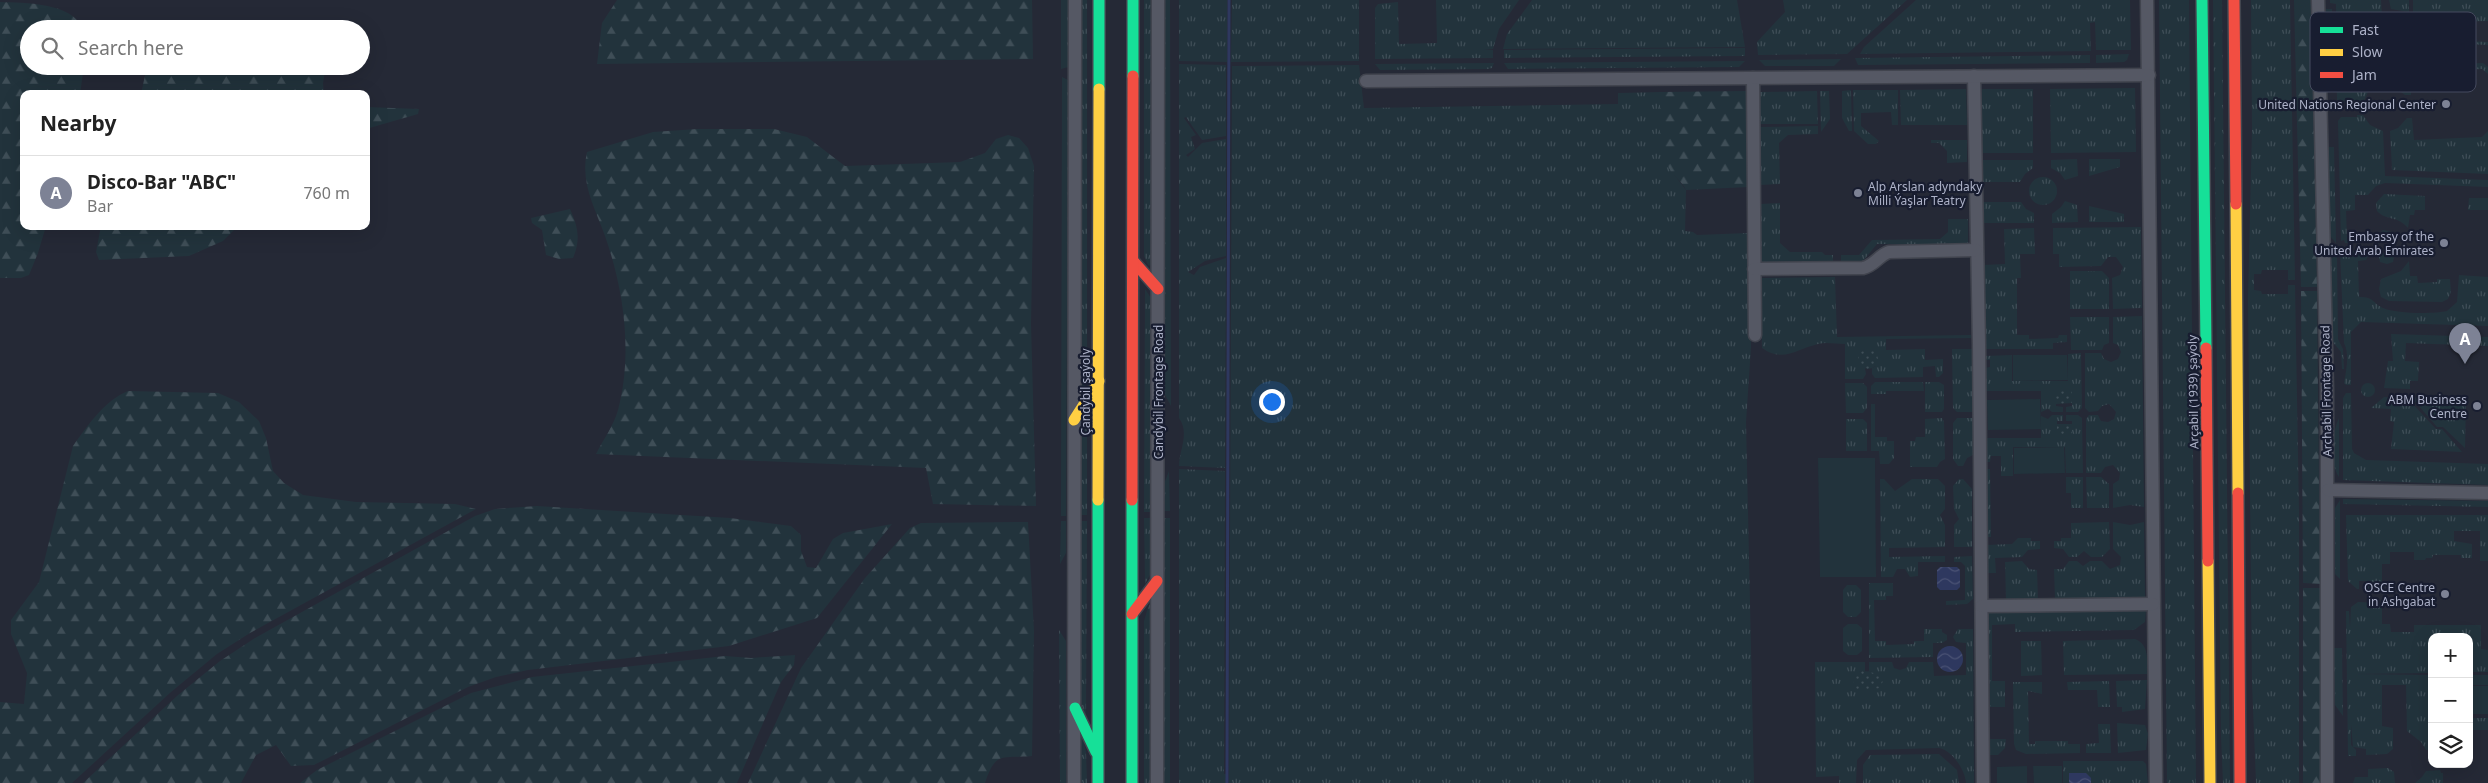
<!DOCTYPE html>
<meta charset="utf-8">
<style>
body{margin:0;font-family:"Noto Sans",sans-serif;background:#f2f2f2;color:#222}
.controls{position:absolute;right:15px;bottom:15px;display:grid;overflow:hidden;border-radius:10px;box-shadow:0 5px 20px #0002}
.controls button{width:45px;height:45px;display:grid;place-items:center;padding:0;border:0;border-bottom:1px solid #e0e0e0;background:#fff;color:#222;font:25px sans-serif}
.you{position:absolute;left:1271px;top:401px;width:18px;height:18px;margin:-12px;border:4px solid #fff;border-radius:50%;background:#1a73e8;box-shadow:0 0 0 8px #1a73e833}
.badge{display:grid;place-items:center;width:32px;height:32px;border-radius:50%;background:#7d8295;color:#fff;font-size:16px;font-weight:700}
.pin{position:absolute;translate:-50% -41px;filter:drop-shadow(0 1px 2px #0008)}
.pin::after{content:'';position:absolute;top:26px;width:18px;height:15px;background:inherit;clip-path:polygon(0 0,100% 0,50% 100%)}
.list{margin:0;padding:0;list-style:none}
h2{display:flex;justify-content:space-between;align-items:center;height:65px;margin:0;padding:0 20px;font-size:21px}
h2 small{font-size:16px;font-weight:400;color:#767676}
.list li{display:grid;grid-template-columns:32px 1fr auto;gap:15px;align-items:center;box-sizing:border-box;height:75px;padding:0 20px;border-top:1px solid #e0e0e0}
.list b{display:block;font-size:19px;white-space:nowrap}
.list p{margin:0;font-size:16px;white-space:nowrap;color:#767676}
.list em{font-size:16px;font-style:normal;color:#767676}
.icon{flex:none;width:28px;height:28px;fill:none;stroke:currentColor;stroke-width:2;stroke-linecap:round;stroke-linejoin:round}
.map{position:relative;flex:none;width:2488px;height:783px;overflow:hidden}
.search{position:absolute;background:#fff;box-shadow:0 5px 20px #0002;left:20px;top:20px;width:350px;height:55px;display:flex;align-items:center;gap:12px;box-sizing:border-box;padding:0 18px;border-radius:28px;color:#767676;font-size:19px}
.panel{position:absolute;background:#fff;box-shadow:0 5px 20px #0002;left:20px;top:90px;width:350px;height:140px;border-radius:10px}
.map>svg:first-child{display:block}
.grass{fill:url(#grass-tufts)}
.forest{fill:url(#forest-firs)}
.park{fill:url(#park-dots)}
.pitch{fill:#22333c}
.water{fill:url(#water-waves)}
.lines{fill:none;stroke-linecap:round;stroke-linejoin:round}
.stream{stroke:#2e385f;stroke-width:3}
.street-casing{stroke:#41444e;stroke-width:15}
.fast-casing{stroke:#41444e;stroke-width:14}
.slow-casing{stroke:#41444e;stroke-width:14}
.jam-casing{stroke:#41444e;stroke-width:14}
.street{stroke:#555864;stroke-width:12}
.fast{stroke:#16e098;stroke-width:11}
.slow{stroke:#ffcf43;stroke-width:11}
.jam{stroke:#f24e42;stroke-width:11}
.poi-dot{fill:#7d8295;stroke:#181d30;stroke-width:2}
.labels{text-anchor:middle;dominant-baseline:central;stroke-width:4.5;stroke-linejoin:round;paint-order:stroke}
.poi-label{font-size:12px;fill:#adb2c8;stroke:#181d30;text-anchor:end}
.street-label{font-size:12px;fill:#adb2c8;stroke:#181d30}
.key{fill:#181d30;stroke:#454a5e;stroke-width:1}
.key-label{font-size:14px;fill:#adb2c8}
</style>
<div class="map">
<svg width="2488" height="783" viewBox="0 0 2488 783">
<defs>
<pattern id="grass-tufts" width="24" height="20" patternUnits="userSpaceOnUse" patternTransform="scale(1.25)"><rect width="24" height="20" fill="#22333c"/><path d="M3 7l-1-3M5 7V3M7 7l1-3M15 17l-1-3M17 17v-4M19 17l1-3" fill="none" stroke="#3f4e57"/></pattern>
<pattern id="forest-firs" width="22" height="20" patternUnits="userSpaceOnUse" patternTransform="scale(1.25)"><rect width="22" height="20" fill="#22333c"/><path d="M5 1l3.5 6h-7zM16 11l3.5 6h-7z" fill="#3f4e57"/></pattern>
<pattern id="park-dots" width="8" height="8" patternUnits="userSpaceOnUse" patternTransform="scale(1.25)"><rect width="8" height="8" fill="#22333c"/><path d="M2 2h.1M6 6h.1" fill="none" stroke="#3f4e57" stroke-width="1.8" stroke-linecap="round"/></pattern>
<pattern id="water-waves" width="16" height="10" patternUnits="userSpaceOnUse" patternTransform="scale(1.25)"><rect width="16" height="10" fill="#2e385f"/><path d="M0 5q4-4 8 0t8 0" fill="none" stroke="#4a5274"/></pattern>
</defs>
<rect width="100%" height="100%" fill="#252936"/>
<g class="grass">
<polygon points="1061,0 1068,0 1068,67 1061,69"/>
<polygon points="1081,0 1087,0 1087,378 1084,390 1081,391"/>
<polygon points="1144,0 1151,0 1151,266 1148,265 1144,256"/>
<polygon points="1164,0 1170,0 1171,406 1165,395"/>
<polygon points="1179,0 1227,0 1227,62 1179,61"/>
<polygon points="1232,0 1359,0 1359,61 1231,62"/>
<polygon points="1436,0 1519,0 1499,29 1493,49 1484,50 1493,50 1493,58 1375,59 1375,8 1378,4 1398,2 1399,44 1437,43"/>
<polygon points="1532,0 1737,0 1745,47 1503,49 1507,34"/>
<polygon points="1783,0 1907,0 1847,54 1758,55 1757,42 1785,12"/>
<polygon points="1916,0 2130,0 2131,50 2096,50 2095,22 2090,23 2091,51 1860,54 1864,47"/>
<polygon points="2159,0 2189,0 2196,783 2167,783"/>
<polygon points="2213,0 2222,0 2230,783 2223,783 2221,736"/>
<polygon points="2251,0 2290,0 2295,280 2288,280 2288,270 2262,270 2261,274 2254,274 2254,290 2261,291 2262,294 2288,294 2288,285 2295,285 2299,511 2299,783 2256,783 2252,683 2248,299 2252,129"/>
<polygon points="2330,0 2381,0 2382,17 2373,17 2373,23 2340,22 2340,35 2488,42 2488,45 2380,40 2381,85 2368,92 2363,103 2337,102 2336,4 2330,3"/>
<polygon points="2389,0 2409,0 2409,12 2391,9"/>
<polygon points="2413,0 2488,0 2488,21 2446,22 2443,13 2413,12"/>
<polygon points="2326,9 2332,9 2333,72 2327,68"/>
<polygon points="1745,48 1745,56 1504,58 1504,50"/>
<polygon points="2129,54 2127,60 2124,62 2096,63 2096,55"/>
<polygon points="2090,55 2090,63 1858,65 1855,58"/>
<polygon points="1841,59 1834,66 1765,66 1759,60"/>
<polygon points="1745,61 1739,67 1508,69 1504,63"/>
<polygon points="1494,63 1492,68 1488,69 1380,70 1375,64"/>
<polygon points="2483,63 2488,67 2488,74 2482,69 2411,72 2411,95 2405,95 2388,82 2387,67"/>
<path d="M1179 64 1226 65V136L1202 140 1188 120 1186 117 1184 118 1196 135 1191 137 1195 149 1186 155 1188 157 1202 143 1226 139V256L1205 261 1188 272 1194 275 1200 267 1226 258 1225 468 1179 466C1179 451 1190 433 1179 418Z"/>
<polygon points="1359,65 1364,108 1618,104 1618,93 1661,92 1661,138 1673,173 1686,190 1685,231 1693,232 1697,235 1748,233 1747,199 1749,199 1751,347 1746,422 1754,783 1229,783 1232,66"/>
<polygon points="1062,77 1068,80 1066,516 1061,516"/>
<polygon points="2135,88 2136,152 2051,153 2050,89"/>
<polygon points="1966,89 1967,125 1901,125 1900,90"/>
<rect x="1982" y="89" width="51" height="64"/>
<polygon points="1851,90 1852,131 1849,131 1842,118 1842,91"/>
<polygon points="1853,90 1898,90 1898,125 1892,125 1891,112 1861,113 1861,126 1879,141 1876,144 1868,144 1854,131"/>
<polygon points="1817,91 1818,124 1759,124 1759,92"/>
<polygon points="1820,91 1829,91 1830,119 1821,132"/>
<polygon points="2357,115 2363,115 2370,125 2383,131 2385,176 2488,180 2488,187 2385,183 2376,186 2368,195 2355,195 2355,210 2346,211 2347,240 2351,240 2351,243 2345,243 2344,240 2341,241 2338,121 2341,117 2357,117"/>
<polygon points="2407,118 2412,118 2414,140 2482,137 2488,131 2488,174 2392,170 2390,131 2398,128"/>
<polygon points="1818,126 1818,134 1788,135 1779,143 1780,184 1760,185 1759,127"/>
<polygon points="1931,140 1967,140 1967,162 1947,163 1947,151 1939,143 1931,143"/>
<polygon points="2328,147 2334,147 2336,243 2330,236"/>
<polygon points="2077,159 2078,176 2065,180 2060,173 2051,168 2051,160"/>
<polygon points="2089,159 2120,159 2120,167 2089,176"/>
<polygon points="1983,160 2033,160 2033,168 2025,174 2020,182 1983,182"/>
<circle cx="2043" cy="191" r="14"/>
<path d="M2384 194 2425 196V210H2415L2414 215H2410L2408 228C2397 215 2386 221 2377 211L2376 203Z"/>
<polygon points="2469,198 2488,198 2488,210 2468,210"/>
<polygon points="2065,201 2077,205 2078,222 2052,223 2052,214 2061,207"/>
<polygon points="1983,202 2021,202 2026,209 2034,213 2034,223 1983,223"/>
<polygon points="1780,203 1780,243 1790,252 1822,252 1825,255 1833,255 1833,261 1761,262 1760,204"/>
<polygon points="2089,206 2124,214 2124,222 2089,222"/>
<polygon points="1948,219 1968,219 1968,244 1877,244 1863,261 1841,261 1841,255 1859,255 1872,240 1940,239 1948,232"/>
<polygon points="2141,227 2142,308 2113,309 2112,278 2120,275 2123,267 2116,257 2108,257 2101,266 2059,267 2059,254 2053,254 2053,228"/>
<polygon points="2034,228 2035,254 2020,254 2021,278 2017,278 2017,335 2029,335 2029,339 2058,338 2059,335 2067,335 2067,342 2053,343 2053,349 1985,349 1984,265 2005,264 2004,229"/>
<polygon points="2383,230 2393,232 2396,245 2386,239 2377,245 2378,235"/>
<polygon points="2377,249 2387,255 2396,249 2393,262 2387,264 2380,262"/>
<path d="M2363 251 2368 256 2366 260 2358 261 2359 297C2375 297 2372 303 2383 308 2396 314 2434 314 2447 311L2457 302 2459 275 2488 277V326L2361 322 2351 332V385H2346L2344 383C2346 371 2350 355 2344 343L2340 252Z"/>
<polygon points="2334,253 2337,253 2338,339 2343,349 2344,369 2342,369 2341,352 2332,341 2331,260"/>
<polygon points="2409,261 2410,276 2417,276 2418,283 2437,282 2437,279 2450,279 2451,292 2448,299 2442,302 2389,301 2381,297 2379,289 2381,279 2401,271"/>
<polygon points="2070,271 2102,271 2109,278 2109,309 2070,309"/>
<path d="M1835 277 1837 337 1971 335V338L1886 339V350L1925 349V360L1943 359V373L1939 377H1936L1935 366 1923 367V377L1875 378 1872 374V368L1876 366 1865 368 1866 374 1863 379H1845V344C1836 344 1826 342 1818 344 1797 349 1783 363 1762 348L1761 278Z"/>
<polygon points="1145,289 1151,298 1151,512 1144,512"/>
<polygon points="2142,316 2144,507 2130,505 2113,508 2113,484 2119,480 2120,473 2113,465 2105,467 2101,473 2086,473 2086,419 2089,415 2098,415 2101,421 2108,422 2114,419 2116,412 2109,404 2102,406 2098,411 2089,412 2085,408 2085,353 2101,353 2104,359 2111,362 2118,359 2121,352 2118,345 2113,343 2113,317"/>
<polygon points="2070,317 2109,317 2109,343 2104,345 2102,350 2071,350"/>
<polygon points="2391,334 2488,337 2488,346 2406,343 2405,361 2419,362 2418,381 2410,381 2410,389 2384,388 2388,361 2393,361"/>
<polygon points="1952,349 1972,349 1973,412 1957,412 1953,408"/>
<polygon points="2081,353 2082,408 2078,412 2066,412 2066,407 2072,406 2071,391 2056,391 2056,406 2063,407 2063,412 2052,412 2048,409 2041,412 2041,391 1985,391 1985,368 1990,367 1990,360 1985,360 1985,356 2012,355 2012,381 2068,381 2068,354"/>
<polygon points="1875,382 1923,382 1924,391 1886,391 1886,394 1871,394 1871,386"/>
<polygon points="1925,382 1939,382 1944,385 1944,409 1942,412 1925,412"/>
<circle cx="2368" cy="390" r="7"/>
<polygon points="1845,383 1863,383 1867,387 1867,408 1863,413 1846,413"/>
<polygon points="2346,393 2351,393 2352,449 2354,453 2366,460 2488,464 2488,485 2343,480 2343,398"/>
<polygon points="2384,397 2402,398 2402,401 2410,401 2436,429 2442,429 2462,452 2391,449 2394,422 2390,421 2391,409 2371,408"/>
<polygon points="2412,398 2466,400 2465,448 2443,427 2437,427"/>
<polygon points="1871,404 1875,404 1875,437 1887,437 1887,441 1894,441 1894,458 1889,464 1880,464 1879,451 1871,451"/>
<polygon points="1087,412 1087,515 1081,515 1081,425"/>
<polygon points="2052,415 2063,415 2063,421 2057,421 2057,435 2072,435 2072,421 2066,421 2066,415 2078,415 2082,418 2083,473 2066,473 2065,447 2013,447 2013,476 2001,476 2001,456 1991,456 1990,462 1986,462 1986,438 2041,438 2041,416 2048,419"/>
<polygon points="1942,418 1944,422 1945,459 1940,462 1937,467 1910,467 1910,441 1915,441 1916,437 1925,437 1925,419"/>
<polygon points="1957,418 1973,418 1973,455 1967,458 1963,466 1958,466 1953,459 1953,423"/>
<path d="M2339 418V477C2329 463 2332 433 2339 418Z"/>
<polygon points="1846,419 1863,419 1867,423 1867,451 1846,451"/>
<polygon points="1179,469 1225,471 1224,774 1228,774 1228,783 1179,783"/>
<polygon points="1986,469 1990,469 1991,537 1987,537"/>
<polygon points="1169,471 1170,511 1164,511 1164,484"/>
<polygon points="2066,477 2083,477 2083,508 2071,508 2071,493 2066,493"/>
<polygon points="2086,477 2101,477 2109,484 2109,508 2087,508"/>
<polygon points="1880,479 1884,479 1895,491 1912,479 1938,479 1945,486 1945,509 1940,515 1945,525 1945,547 1889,548 1889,557 1945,556 1945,562 1918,562 1918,576 1910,577 1905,569 1897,569 1893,577 1881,577"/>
<polygon points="1959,479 1963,479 1972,489 1972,547 1954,547 1954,525 1959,519 1954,509 1953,486"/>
<polygon points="2343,499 2488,501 2488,507 2343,504"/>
<polygon points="2340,500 2340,579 2335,574 2335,508"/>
<polygon points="2346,515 2488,515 2488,561 2480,561 2480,531 2454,531 2454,541 2472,544 2472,558 2461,558 2461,555 2433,555 2432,558 2426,558 2425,560 2414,560 2414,552 2390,552 2390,564 2382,564 2382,589 2366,589 2366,581 2359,581 2359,589 2357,589 2348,581"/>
<polygon points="1144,518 1151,518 1151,573 1145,584"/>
<rect x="1164" y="518" width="6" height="265"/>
<polygon points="1061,521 1066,521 1066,553 1060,564"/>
<polygon points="1081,521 1087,521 1086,716 1080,702"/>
<polygon points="2109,522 2110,549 2102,557 2091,557 2084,551 2077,557 2069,557 2063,549 2054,548 2054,541 2061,541 2061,538 2071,538 2071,523"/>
<polygon points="2113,522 2130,525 2144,522 2145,598 2055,599 2054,569 2063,569 2069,561 2077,561 2083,566 2090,561 2102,561 2110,569 2120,565 2121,557 2113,549"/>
<polygon points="2018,538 2031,538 2031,541 2040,541 2040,549 2028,550 2022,557 1995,558 1996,573 1987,573 1987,545 2012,544"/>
<polygon points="1972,556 1973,599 1967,604 1946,605 1946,601 1965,600 1965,566 1961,562 1954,562 1954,557"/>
<polygon points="2022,561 2029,569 2037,570 2038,599 2006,600 2005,562"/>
<polygon points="1869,583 1893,583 1893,596 1886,596 1886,600 1874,600 1875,641 1886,641 1886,645 1914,644 1914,641 1924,641 1924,629 1942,629 1942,632 1947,635 1947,640 1942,643 1933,643 1933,657 1869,658"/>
<polygon points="1847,585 1856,585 1861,590 1861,612 1856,617 1848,617 1843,612 1843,590"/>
<polygon points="1150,601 1150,783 1144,783 1144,621"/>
<polygon points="2358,602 2382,603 2382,624 2390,624 2391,632 2414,632 2414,625 2481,625 2481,649 2488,650 2488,672 2469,672 2469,637 2432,637 2432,673 2354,674 2432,675 2432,750 2426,750 2421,742 2407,731 2406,685 2382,685 2382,726 2393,728 2393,749 2387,754 2366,755 2366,749 2353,747 2351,724 2351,745 2356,750 2356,756 2348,756 2346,611 2349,611 2350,628 2351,607"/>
<polygon points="2146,610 2145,622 2134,630 2015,632 2015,624 1992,625 1992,681 2005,681 2005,707 1990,707 1988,612"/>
<polygon points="1848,624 1857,624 1862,628 1862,651 1857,655 1848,655 1843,651 1843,628"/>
<path d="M1958 629H1973L1974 783H1966C1965 770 1953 751 1939 748L1866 750 1857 760 1856 783H1839V776L1816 777 1815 662H1865V671L1858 672 1873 671H1869V662H1892L1894 668 1900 670 1906 668 1909 662H1933L1934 676 1966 675V643L1956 642 1953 637Z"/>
<polygon points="1059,630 1066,641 1066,783 1060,783"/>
<path d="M2135 639C2150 645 2147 661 2147 674L2064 675 2063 641Z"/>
<polygon points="2021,641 2041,641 2042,675 2021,676"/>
<polygon points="2334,648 2342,648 2343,716 2335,705"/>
<rect x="2469" y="675" width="19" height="10"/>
<polygon points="2147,680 2145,709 2122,712 2122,707 2117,707 2116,681"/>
<polygon points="2109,681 2110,707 2098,707 2097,690 2068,690 2067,682"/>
<polygon points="2013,682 2042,682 2042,694 2028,691 2029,744 2035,744 2035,741 2068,741 2068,744 2080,744 2080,753 2026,754 2016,750 2014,744"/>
<rect x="2469" y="718" width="19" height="12"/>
<polygon points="2117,723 2145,725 2148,734 2146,750 2118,753"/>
<polygon points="2098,724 2110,724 2111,753 2086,753 2086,744 2099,743"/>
<polygon points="1080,730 1086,751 1087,783 1080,783"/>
<polygon points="1990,739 2006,739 2005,748 1998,755 1990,755"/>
<polygon points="1939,754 1957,770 1959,783 1863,783 1863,765 1870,755"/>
<polygon points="2063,761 2143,761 2146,764 2148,783 2063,783"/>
<polygon points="2388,768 2394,772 2395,783 2353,783 2355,777 2368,777 2368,769"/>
<polygon points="2440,770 2441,773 2443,773 2443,783 2415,783 2422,777 2426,771"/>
</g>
<g class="forest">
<polygon points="617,0 1032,0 1033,59 597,64 602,23"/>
<polygon points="2294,0 2311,0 2317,287 2301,287"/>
<path d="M0 2C24 3 72 2 83 29H29V66H84L80 94H24V226H46L38 253 29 275 21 278H0Z"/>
<polygon points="147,66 326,66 323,83 324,94 141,94"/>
<path d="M1747 91 1748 187 1686 190C1682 181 1673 176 1669 168 1657 145 1659 116 1661 92Z"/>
<polygon points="366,107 419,109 418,114 366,129"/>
<path d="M697 129H774L807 137 845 166 960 162 985 153 996 139 1008 135 1019 138 1028 148 1034 166 1031 324 1036 506 933 504 926 468 596 454C603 440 614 425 618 410 633 354 624 290 605 236 595 208 580 183 587 152L653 132Z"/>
<path d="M570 209C578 227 581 239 573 258L559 259 546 255 542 230 532 223 531 218Z"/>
<polygon points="101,226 238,226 223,241 189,256 99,260 96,252"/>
<polygon points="2301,291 2317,291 2320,584 2303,583"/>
<path d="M128 391 218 393 239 402 259 421 266 438 273 471 284 483 303 495 356 502 455 504 476 509 250 633 217 654 171 692 72 783H0V702L24 704 27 673 11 634V620L39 582 73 446C88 425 104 401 128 391Z"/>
<polygon points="537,506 730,518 791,526 801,535 801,551 807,567 816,568 833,539 843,533 892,524 817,618 729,646 528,670 496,677 468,687 314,765 291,766 276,745 256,755 241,783 83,783 178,695 220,661 255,638 475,516 495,509"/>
<path d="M1028 522 1034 631 1032 756C1002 759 996 750 985 783H748L801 668 865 578 910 528 921 523Z"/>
<rect x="2303" y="588" width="17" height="195"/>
<polygon points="795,655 794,665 781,682 737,783 300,783 317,770 471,693 532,677 725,656 751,658"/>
</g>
<g class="park">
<circle cx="1868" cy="359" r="10"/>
<polygon points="2056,391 2072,391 2072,403 2056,404"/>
<polygon points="2057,424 2072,424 2072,435 2057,436"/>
<polygon points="1862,671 1880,674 1883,681 1880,688 1862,691 1855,688 1853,678"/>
</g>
<g class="pitch">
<polygon points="2013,355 2067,355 2068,380 2013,381"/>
<polygon points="2040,399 2041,429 1988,430 1987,400"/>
<polygon points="2064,447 2065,473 2014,474 2014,448"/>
<polygon points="1818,458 1875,458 1876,577 1820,577"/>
<rect x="2469" y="686" width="19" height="28"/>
<polygon points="2027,766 2027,783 1997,783 1997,767"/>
<polygon points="2033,766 2062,766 2062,783 2034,783"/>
</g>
<g class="water">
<polygon points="1940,567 1957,567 1960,570 1960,587 1957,590 1940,590 1937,587 1937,570"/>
<circle cx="1950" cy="659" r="13"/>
<polygon points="2069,773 2086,773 2091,778 2091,783 2069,783"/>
</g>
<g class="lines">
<polyline class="stream" points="1227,783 1229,0"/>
<defs>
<g id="street">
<polyline points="2147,0 2156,783"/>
<polyline points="2318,0 2327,390 2327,783"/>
<polyline points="1974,76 1979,344 1983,783"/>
<polyline points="1753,78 1755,335"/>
<polyline points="1366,81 2149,75"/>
<path d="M1754 269 1863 268C1874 266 1879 255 1889 252L1976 250"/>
<polyline points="2328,490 2488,493"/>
<polyline points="1982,606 2153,604"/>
<polyline points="1074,783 1075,0"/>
<polyline points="1157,783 1158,0"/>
</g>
<g id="fast">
<polyline points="2202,0 2206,348"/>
<polyline points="1133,76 1133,0"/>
<polyline points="1099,89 1099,0"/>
<polyline points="1075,708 1096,752"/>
<polyline points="1098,783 1098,500"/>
<polyline points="1132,783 1132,500"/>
</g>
<g id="slow">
<polyline points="2236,204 2238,493"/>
<polyline points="1074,420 1099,381"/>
<polyline points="1098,500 1099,89"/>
<polyline points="2208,561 2210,783"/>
</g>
<g id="jam">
<polyline points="2234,0 2236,204"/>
<polyline points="1134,262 1158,289"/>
<polyline points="2206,348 2208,561"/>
<polyline points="2238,493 2240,783"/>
<polyline points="1132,500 1133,76"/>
<polyline points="1132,614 1157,581"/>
</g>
</defs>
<use href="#street" class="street-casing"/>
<use href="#fast" class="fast-casing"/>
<use href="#slow" class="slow-casing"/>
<use href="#jam" class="jam-casing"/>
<use href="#street" class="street"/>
<use href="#fast" class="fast"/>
<use href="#slow" class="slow"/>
<use href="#jam" class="jam"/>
</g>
<g class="poi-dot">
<circle cx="2446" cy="104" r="5"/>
<circle cx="1858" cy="193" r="5"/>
<circle cx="2444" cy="243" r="5"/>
<circle cx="2477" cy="406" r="5"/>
<circle cx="2445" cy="594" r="5"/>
</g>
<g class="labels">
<g class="poi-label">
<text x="2436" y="104">United Nations Regional Center</text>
<text x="1868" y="186" text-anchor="start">Alp Arslan adyndaky<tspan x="1868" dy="14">Milli Ýaşlar Teatry</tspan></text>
<text x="2434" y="236">Embassy of the<tspan x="2434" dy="14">United Arab Emirates</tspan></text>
<text x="2467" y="399">ABM Business<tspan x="2467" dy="14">Centre</tspan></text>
<text x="2435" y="587">OSCE Centre<tspan x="2435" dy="14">in Ashgabat</tspan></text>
</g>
<g class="street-label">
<text transform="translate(2326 391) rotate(-91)">Archabil Frontage Road</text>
<text transform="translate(1085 392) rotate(-90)">Çandybil şaýoly</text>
<text transform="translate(1158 392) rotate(-90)">Candybil Frontage Road</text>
<text transform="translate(2193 392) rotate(-91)">Arçabil (1939) şaýoly</text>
</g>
</g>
<rect x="2310" y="12" width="166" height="80" rx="8" class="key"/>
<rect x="2320" y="27" width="23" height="6" fill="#16e098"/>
<rect x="2320" y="49" width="23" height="7" fill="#ffcf43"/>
<rect x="2320" y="72" width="23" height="6" fill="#f24e42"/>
<g class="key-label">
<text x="2352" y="35">Fast</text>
<text x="2352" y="57">Slow</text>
<text x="2352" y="80">Jam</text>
</g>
</svg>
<div class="controls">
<button>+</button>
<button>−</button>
<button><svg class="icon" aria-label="layers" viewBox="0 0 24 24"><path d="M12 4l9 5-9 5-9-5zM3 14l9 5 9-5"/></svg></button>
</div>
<div class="you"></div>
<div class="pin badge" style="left:2465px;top:364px">A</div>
<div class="search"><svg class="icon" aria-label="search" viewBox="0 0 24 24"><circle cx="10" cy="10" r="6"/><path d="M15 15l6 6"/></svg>Search here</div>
<section class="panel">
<h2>Nearby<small></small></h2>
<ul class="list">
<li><span class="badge">A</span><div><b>Disco-Bar &quot;ABC&quot;</b><p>Bar</p></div><em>760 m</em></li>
</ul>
</section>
</div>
